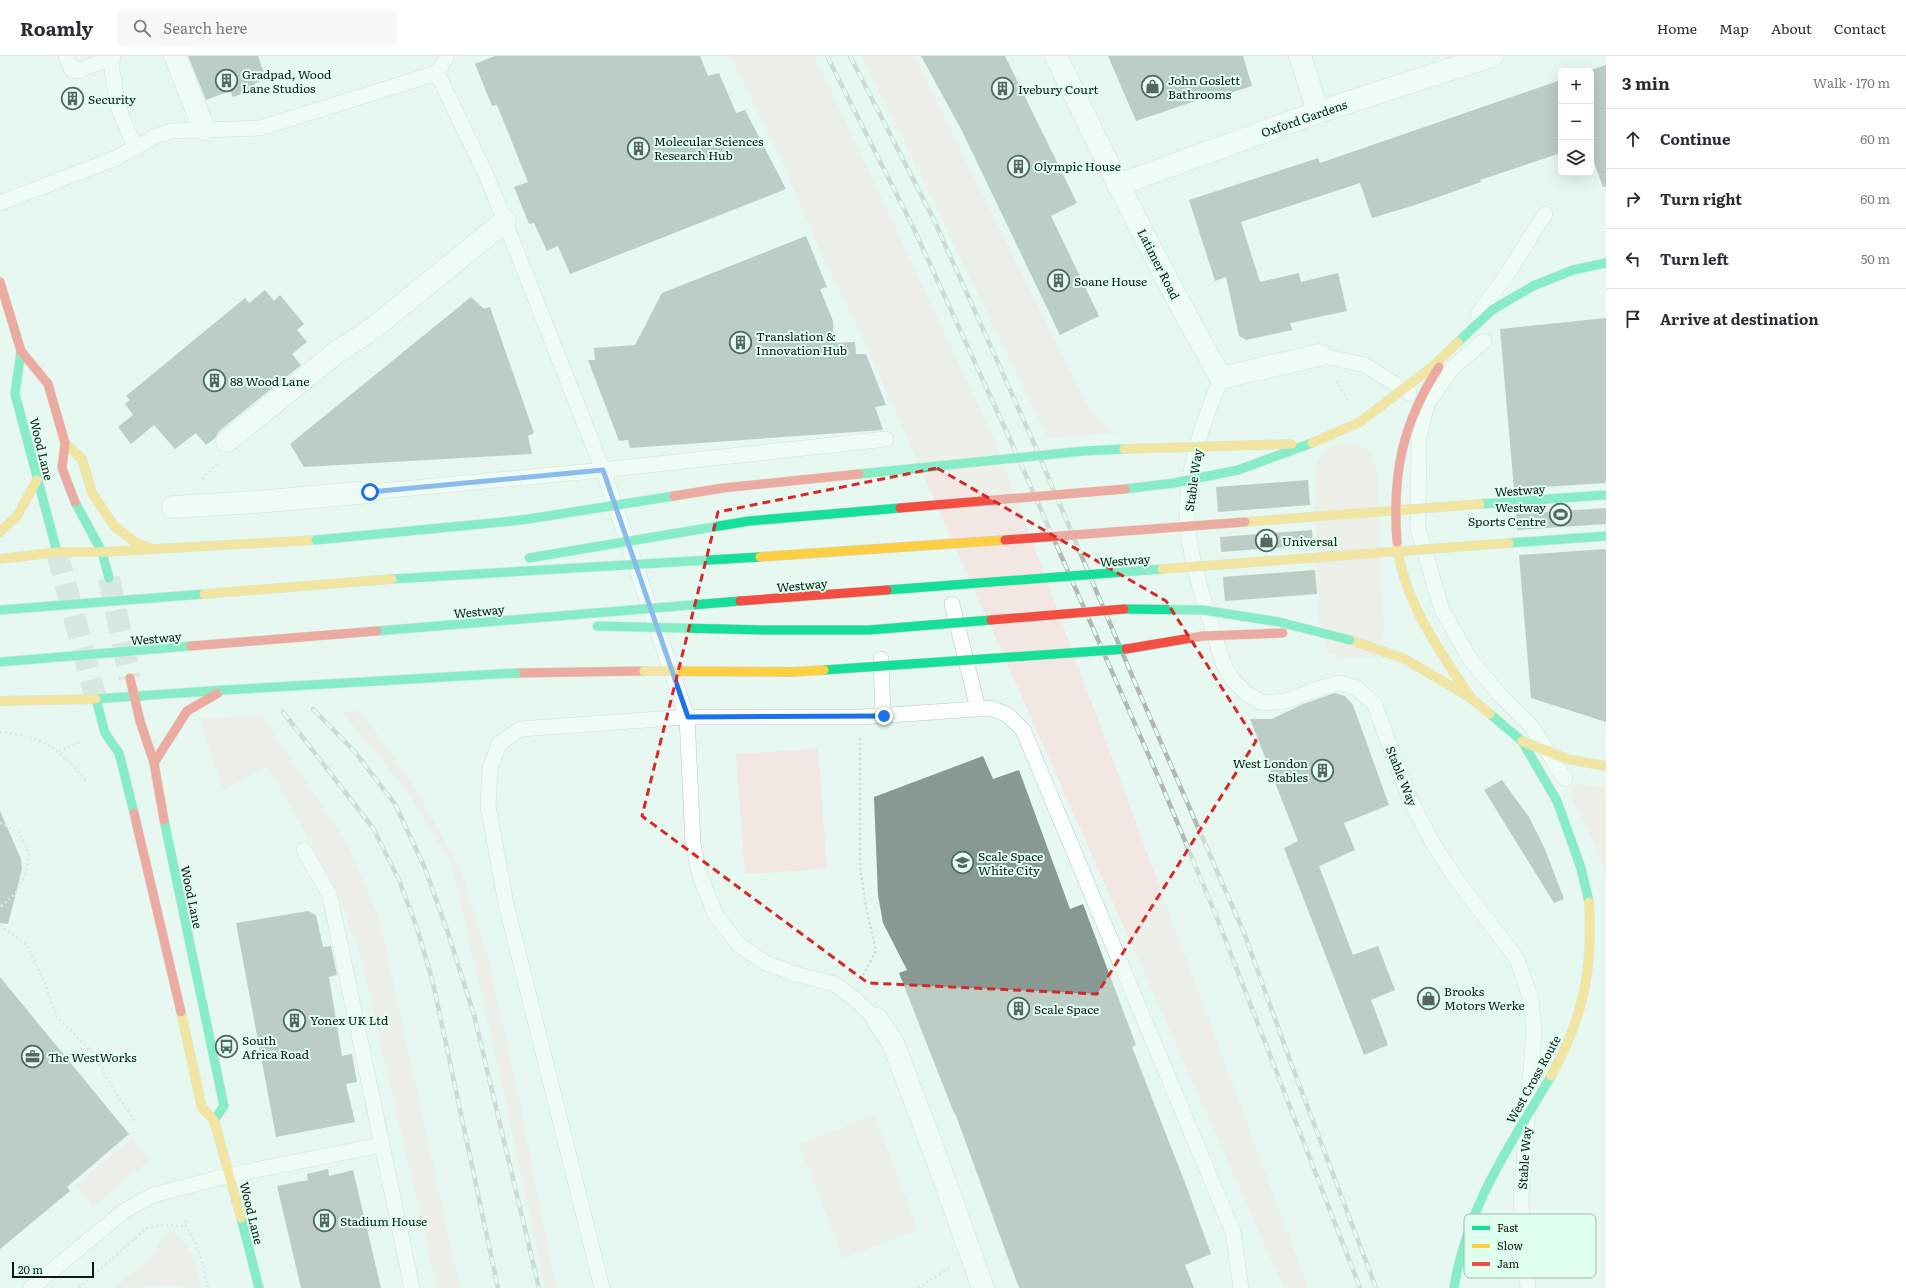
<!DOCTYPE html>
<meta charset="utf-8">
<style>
body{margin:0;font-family:Literata,serif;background:#f7f7f7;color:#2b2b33}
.controls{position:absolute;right:12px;top:12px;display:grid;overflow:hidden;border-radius:6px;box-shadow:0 4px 16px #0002}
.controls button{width:36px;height:36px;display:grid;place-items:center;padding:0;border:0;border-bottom:1px solid #e1e1e2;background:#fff;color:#2b2b33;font:20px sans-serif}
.scale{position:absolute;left:12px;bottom:10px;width:82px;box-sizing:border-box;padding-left:4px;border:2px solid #0c1813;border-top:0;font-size:11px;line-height:14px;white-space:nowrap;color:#0c1813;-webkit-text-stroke:3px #dfffef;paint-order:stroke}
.stop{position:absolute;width:12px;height:12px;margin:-9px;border:3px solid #1a73e8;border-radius:50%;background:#fff}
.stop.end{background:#1a73e8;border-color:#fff;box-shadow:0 1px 4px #0008}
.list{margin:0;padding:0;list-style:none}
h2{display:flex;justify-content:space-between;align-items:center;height:52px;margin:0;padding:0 16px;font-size:17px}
h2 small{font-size:13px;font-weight:400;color:#7c7c81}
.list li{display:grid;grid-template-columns:26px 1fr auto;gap:12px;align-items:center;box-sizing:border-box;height:60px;padding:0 16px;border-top:1px solid #e1e1e2}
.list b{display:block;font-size:15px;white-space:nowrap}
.list em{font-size:13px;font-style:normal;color:#7c7c81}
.icon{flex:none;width:22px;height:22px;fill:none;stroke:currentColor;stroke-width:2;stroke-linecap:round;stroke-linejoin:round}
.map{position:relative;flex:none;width:1606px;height:1232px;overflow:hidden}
header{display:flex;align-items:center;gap:24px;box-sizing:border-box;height:56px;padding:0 20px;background:#fff;border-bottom:1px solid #e1e1e2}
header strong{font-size:19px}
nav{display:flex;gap:22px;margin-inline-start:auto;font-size:14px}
.search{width:280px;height:36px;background:#f7f7f7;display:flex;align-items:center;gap:10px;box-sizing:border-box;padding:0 14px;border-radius:6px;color:#7c7c81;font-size:15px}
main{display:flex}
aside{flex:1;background:#fff}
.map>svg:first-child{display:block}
.green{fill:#f3e7e3}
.building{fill:#879992}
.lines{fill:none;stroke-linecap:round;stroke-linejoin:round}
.primary-tunnel{stroke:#c5d6ce;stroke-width:22;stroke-dasharray:22 11;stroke-linecap:butt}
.lane-casing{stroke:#bcc9c2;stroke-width:16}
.street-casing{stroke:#bcc9c2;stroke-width:23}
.fast-casing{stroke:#cad3cf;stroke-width:10}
.slow-casing{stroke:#cad3cf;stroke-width:10}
.jam-casing{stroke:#cad3cf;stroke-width:10}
.path{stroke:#d2d8d5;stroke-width:2.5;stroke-dasharray:2 3;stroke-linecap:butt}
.lane{stroke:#fbfefd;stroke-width:15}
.street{stroke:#fbfefd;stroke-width:22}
.fast{stroke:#16e098;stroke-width:9}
.slow{stroke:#ffcf43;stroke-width:9}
.jam{stroke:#f24e42;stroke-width:9}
.rail-casing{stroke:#b2b7b4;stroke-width:4.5}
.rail{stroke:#dfffef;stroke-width:3;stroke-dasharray:9;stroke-linecap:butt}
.fast-bridge-casing{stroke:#cad3cf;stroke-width:10;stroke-linecap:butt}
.slow-bridge-casing{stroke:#cad3cf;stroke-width:10;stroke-linecap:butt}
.jam-bridge-casing{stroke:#cad3cf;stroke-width:10;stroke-linecap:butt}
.fast-bridge{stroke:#16e098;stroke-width:9}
.slow-bridge{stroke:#ffcf43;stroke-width:9}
.jam-bridge{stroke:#f24e42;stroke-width:9}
.route{stroke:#1a73e8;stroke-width:5}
.marked{fill:none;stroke:#d62828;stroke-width:3;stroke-dasharray:8 5;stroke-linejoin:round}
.labels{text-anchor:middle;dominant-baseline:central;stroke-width:4;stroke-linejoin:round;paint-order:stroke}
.poi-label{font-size:12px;fill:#0c1813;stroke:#dfffef;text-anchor:start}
.street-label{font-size:12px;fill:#0c1813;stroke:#dfffef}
.key{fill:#dfffef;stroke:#a0baad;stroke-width:1}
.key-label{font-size:11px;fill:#0c1813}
</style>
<header>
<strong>Roamly</strong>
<div class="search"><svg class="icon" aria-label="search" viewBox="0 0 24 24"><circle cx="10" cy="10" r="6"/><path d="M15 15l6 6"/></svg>Search here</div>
<nav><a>Home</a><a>Map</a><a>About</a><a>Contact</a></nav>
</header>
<main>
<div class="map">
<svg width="1606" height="1232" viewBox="0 0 1606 1232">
<rect width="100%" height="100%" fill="#e6f8ef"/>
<g class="green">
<polygon points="730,0 814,0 830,32 994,383 1308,1232 1284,1232 865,287 820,195 783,107"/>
<polygon points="862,0 914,0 1087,349 1098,364 1117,377 1048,382"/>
<path d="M1347 387C1370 391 1373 395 1377 418L1384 575 1377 601 1343 602 1328 597 1319 563 1314 420C1318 397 1325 392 1347 387Z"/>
<polygon points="361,655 414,730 460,812 487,898 517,1032 556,1232 545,1232 502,1029 452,809 405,732 342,656"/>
<polygon points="261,659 347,787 379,861 460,1232 437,1232 361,902 337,835 268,710 223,734 200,663"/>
<polygon points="818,693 827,813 745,818 736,698"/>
<path d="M1579 728 1606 732V823C1598 793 1586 767 1570 740V735L1573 729Z"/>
<polygon points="874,1059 918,1174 843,1202 799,1088"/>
<polygon points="132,1082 150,1104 93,1150 75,1129"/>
<path d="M171 1176C192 1188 197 1211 202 1232L169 1230 115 1232 154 1197 164 1180Z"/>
</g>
<g class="building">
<polygon points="188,0 258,0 266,22 254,28 256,33 233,41 230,35 206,44"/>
<polygon points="495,0 700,0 708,20 719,17 736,57 745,54 786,133 570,218 558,190 547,195 534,167 529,168 514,131 528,126 497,49 492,50 475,8"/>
<polygon points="921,0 1005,0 1077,147 1051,160 1099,260 1060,279 961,73"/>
<polygon points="1108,0 1243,0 1252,30 1214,42 1213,39 1136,65"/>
<polygon points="1606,9 1606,131 1603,131 1591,98 1591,15 1587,15"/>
<polygon points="1561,24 1561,97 1480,124 1481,126 1415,149 1372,162 1360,127 1241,166 1260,226 1299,217 1301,226 1338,217 1347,255 1290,267 1292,274 1246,284 1239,280 1226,221 1215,225 1189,144 1318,102 1320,107"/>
<polygon points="806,180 827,231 820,233 833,265 834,287 855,286 856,298 866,298 886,349 875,351 883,374 630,392 628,384 619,385 588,304 595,304 594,292 635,289 662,237"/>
<polygon points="265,234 274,245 280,239 304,268 297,274 307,286 292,298 301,309 219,375 215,382 206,389 196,377 175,393 154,369 131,388 118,371 133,359 125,348 130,344 126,340 245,242 249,247"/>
<polygon points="471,241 484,253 490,251 534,377 528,380 532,398 304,411 290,388"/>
<polygon points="1606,262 1606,427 1514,433 1500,273"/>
<polygon points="1308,424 1310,449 1218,456 1216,431"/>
<polygon points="1606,452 1606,468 1517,474 1516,458"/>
<polygon points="1312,474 1313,489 1221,496 1220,481"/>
<polygon points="1606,493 1606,666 1531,642 1519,499"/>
<polygon points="1315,514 1317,538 1225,545 1223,521"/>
<polygon points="1335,637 1345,640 1353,649 1389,749 1344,767 1355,794 1319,810 1353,899 1378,890 1395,934 1371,944 1388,989 1364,999 1284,792 1298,785 1250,663 1272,663 1303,648"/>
<polygon points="983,700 993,723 1019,714 1070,853 1083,848 1136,989 1132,991 1187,1132 1211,1198 1185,1209 1194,1232 1019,1232 955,1057 954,1057 899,917 907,914 883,867 878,839 874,741"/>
<polygon points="1502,724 1529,761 1545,793 1564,843 1554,847 1484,734"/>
<polygon points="0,755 21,803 22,813 8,868 0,867"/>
<polygon points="308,855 316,859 323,891 331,890 337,919 329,921 342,1000 352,998 357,1026 346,1028 355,1066 276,1081 236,867"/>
<polygon points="0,921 129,1078 67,1131 70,1135 0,1193"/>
<polygon points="328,1113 329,1120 353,1114 381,1232 301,1232 277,1130 308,1124 307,1118"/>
</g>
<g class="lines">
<g class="primary-tunnel">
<polyline points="57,496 96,643"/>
<polyline points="109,522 130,622"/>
</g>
<defs>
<g id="lane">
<polyline points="66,0 72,14 76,15 113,2"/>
<polyline points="112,0 112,14 118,51 135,92"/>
<polyline points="437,17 447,0"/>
<polyline points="0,147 116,102 156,80 172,75 260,72 437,17 488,123 603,414 687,661 693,788 700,820 716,860 740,890 766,907 795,918 835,928 851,940 877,963"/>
<polyline points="1478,258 1506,220 1545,158"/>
<polyline points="1484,285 1453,311 1427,348 1419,381 1418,473 1442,554 1470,603 1500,639 1532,671 1565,723"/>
<polyline points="1319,299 1365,309 1409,337"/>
<path d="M1221 322C1204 364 1189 405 1187 451 1185 496 1210 562 1223 607L1232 623 1247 638 1263 647 1286 645 1314 634 1338 627 1355 631 1374 647 1409 741 1432 786 1456 823 1517 903 1531 944 1534 975 1521 1144 1523 1187 1528 1232"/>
<polyline points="370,436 603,414 886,383"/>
<polyline points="952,548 978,653"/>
<polyline points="881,603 883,660"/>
<polyline points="304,794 330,840 412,1232"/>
<polyline points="31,1232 124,1155 153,1139 230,1119 381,1089"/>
<polyline points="602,1232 506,848 488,750 490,713 499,688 520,673 687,661 861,661 991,652 1008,659 1023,674 1233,1176 1241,1232"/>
</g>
<g id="street">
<polyline points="175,0 204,73"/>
<path d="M1056 0C1108 109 1161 217 1221 322L1319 299"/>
<polyline points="1300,0 1318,56"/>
<polyline points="1118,129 1318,56 1492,0"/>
<polyline points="227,385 337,296 371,274 505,165"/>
<polyline points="173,451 256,446 370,436"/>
<polyline points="877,963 893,987 935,1098 983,1232"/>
</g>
<g id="fast">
<polyline points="1458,286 1492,254 1533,230 1573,214 1606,207"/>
<polyline points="21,295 15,338 57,496"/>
<polyline points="75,446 102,496 109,522"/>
<polyline points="1490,658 1522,685 1557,745 1581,812 1589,846"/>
<polyline points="134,757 119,697 105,677 96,643 224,634"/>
<polyline points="164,764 224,1050 214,1064"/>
<polyline points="241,1162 259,1232"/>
</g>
<g id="slow">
<polyline points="65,387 82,403 92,437 114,470 136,487 152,493"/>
<polyline points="0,476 17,460 37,424"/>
<polyline points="102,496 316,484"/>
<polyline points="0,503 57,496 102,496"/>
<polyline points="1350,584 1405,603 1471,642 1490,658"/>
<polyline points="0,645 96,643"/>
<polyline points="181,956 202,1052 214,1064 241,1162"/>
</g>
<g id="jam">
<polyline points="0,226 21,295 48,328 65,387 62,412 75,446"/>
<polyline points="516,617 644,615"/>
<polyline points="130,622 140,665 154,707 164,764"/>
<polyline points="154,707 187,655 218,637"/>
<polyline points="134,757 181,956"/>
</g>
</defs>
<use href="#lane" class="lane-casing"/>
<use href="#street" class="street-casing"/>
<use href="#fast" class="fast-casing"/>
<use href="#slow" class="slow-casing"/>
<use href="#jam" class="jam-casing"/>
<g class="path">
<polyline points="1336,325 1348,344"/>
<polyline points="202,423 217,408"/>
<path d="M0 676C46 681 56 692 86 724"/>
<polyline points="860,682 860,811 866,851 876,895 862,921"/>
<polyline points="59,695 82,685"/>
<polyline points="0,767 19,776 29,797 26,817 16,837 0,851"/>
<polyline points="0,869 26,888 44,925 57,961 94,998 110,1028 136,1067"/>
<path d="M185 1164C185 1173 192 1178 195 1186 202 1201 204 1217 208 1232"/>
<polyline points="79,1232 147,1172 164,1169 185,1170"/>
<polyline points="918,1232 949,1212"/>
</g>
<use href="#lane" class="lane"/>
<use href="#street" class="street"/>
<use href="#fast" class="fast"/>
<use href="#slow" class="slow"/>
<use href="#jam" class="jam"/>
<defs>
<g id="rail">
<polyline points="827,0 914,173 1013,390 1163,732 1217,862 1360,1232"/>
<polyline points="850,0 934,164 1033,385 1136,629 1244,877 1291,1007 1376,1232"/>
<polyline points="313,653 355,696 395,748 424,810 447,874 474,959 539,1232"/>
<polyline points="283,656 373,772 399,824 417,872 433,927 498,1232"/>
</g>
</defs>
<use href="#rail" class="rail-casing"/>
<use href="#rail" class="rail"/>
<defs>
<g id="fast-bridge">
<polyline points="859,418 1084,395 1124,393"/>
<polyline points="1125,433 1174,427 1238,414 1312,387"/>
<polyline points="1480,448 1606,439"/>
<polyline points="316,484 522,464 674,440"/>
<polyline points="1509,487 1606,480"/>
<polyline points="529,502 749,465 900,452"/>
<polyline points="392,523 760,501"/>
<polyline points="887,534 1162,513"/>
<polyline points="1124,553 1203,554 1279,566 1350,584"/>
<polyline points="0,554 204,538"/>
<polyline points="597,570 765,574 869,574 991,564"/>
<polyline points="377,575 740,545"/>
<polyline points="0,606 191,590"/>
<polyline points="824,614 1126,593"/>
<polyline points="224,634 516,617"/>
<path d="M1454 1232C1468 1147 1509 1092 1551 1020"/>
</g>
<g id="slow-bridge">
<polyline points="1312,387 1360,366 1432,311 1458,286"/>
<polyline points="1124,393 1292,388"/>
<polyline points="1245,466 1480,448"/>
<path d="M1397 486C1402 543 1440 596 1471 642"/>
<polyline points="760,501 1005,484"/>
<polyline points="1162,513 1509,487"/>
<polyline points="204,538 392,523"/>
<polyline points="644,615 793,616 824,614"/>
<polyline points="1522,685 1567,703 1606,710"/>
<path d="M1551 1020C1584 960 1593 914 1589 846"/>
</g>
<g id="jam-bridge">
<polyline points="674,440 723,432 859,418"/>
<polyline points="900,452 1125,433"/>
<polyline points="1005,484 1245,466"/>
<path d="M1397 486C1392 419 1402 367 1439 311"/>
<polyline points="740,545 887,534"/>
<polyline points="991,564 1124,553"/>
<polyline points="191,590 377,575"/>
<polyline points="1126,593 1203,580 1283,577"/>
</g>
</defs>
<use href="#fast-bridge" class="fast-bridge-casing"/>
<use href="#slow-bridge" class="slow-bridge-casing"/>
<use href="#jam-bridge" class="jam-bridge-casing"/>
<use href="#fast-bridge" class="fast-bridge"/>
<use href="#slow-bridge" class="slow-bridge"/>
<use href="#jam-bridge" class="jam-bridge"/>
</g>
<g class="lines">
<polyline class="route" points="370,436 603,414 688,661 884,660"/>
</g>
<path d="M0 0H1606V1232H0ZM937 412 1166 545 1256 685 1097 938 868 927 642 760 718 456Z" fill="#e6f8ef" fill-opacity=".55" fill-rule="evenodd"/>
<path class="marked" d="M937 412 1166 545 1256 685 1097 938 868 927 642 760 718 456Z"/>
<defs>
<symbol id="building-ring" viewBox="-11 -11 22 22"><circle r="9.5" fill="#dfffef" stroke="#586660" stroke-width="1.5"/><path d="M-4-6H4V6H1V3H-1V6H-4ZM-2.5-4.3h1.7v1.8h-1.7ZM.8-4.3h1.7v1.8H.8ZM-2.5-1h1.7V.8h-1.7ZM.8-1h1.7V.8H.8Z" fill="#586660"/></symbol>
<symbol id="shop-ring" viewBox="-11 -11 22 22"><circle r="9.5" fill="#dfffef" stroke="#586660" stroke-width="1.5"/><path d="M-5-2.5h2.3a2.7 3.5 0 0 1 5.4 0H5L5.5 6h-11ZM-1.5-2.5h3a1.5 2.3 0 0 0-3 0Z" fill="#586660"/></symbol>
<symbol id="stadium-ring" viewBox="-11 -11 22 22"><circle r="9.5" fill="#dfffef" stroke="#586660" stroke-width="1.5"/><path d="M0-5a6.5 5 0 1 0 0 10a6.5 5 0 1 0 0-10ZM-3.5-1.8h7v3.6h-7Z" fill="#586660"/></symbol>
<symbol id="university-ring" viewBox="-11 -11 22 22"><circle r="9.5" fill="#dfffef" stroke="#586660" stroke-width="1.5"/><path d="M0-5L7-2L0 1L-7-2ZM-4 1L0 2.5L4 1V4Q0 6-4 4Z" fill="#586660"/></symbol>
<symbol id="bus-ring" viewBox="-11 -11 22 22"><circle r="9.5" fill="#dfffef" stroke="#586660" stroke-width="1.5"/><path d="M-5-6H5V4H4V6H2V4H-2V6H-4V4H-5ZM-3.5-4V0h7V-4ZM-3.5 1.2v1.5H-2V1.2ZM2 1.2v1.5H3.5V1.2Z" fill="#586660"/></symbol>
<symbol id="office-ring" viewBox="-11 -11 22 22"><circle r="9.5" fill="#dfffef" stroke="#586660" stroke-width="1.5"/><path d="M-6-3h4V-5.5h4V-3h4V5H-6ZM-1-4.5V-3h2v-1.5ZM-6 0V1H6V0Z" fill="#586660"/></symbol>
</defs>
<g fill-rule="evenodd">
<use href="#building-ring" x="214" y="12" width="25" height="25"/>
<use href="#shop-ring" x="1140" y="18" width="25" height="25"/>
<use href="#building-ring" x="990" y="20" width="25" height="25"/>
<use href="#building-ring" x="60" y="30" width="25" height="25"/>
<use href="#building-ring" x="626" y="80" width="25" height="25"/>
<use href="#building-ring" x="1006" y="98" width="25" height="25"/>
<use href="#building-ring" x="1046" y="212" width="25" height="25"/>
<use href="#building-ring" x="728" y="274" width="25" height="25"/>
<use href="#building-ring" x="202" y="312" width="25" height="25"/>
<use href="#stadium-ring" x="1548" y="446" width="25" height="25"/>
<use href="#shop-ring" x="1254" y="472" width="25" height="25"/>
<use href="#building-ring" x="1310" y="702" width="25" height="25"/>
<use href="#university-ring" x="950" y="794" width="25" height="25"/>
<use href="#shop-ring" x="1416" y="930" width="25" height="25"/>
<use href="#building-ring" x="1006" y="940" width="25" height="25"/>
<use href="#building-ring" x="282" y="952" width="25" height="25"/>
<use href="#bus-ring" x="214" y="978" width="25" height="25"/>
<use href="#office-ring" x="20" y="988" width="25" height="25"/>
<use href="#building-ring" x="312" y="1152" width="25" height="25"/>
</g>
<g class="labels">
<g class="poi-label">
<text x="242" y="18">Gradpad, Wood<tspan x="242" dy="14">Lane Studios</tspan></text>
<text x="1168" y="24">John Goslett<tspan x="1168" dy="14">Bathrooms</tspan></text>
<text x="1018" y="33">Ivebury Court</text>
<text x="88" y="43">Security</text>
<text x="654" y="85">Molecular Sciences<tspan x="654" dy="14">Research Hub</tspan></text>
<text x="1034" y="110">Olympic House</text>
<text x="1074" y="225">Soane House</text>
<text x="756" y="280">Translation &amp;<tspan x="756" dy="14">Innovation Hub</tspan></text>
<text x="230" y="325">88 Wood Lane</text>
<text x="1546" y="451" text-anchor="end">Westway<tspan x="1546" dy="14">Sports Centre</tspan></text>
<text x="1282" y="485">Universal</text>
<text x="1308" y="707" text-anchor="end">West London<tspan x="1308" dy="14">Stables</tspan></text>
<text x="978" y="800">Scale Space<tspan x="978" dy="14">White City</tspan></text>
<text x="1444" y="935">Brooks<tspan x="1444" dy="14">Motors Werke</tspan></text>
<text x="1034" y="953">Scale Space</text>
<text x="310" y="964">Yonex UK Ltd</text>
<text x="242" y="984">South<tspan x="242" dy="14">Africa Road</tspan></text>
<text x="48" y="1001">The WestWorks</text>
<text x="340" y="1165">Stadium House</text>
</g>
<g class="street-label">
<text transform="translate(1304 62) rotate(-19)">Oxford Gardens</text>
<text transform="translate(1159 208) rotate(63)">Latimer Road</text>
<text transform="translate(42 393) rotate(76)">Wood Lane</text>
<text transform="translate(1193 424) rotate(-82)">Stable Way</text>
<text transform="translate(1520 434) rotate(-4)">Westway</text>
<text transform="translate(1125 504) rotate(-4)">Westway</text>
<text transform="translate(802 529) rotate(-5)">Westway</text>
<text transform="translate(479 555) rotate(-5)">Westway</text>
<text transform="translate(156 582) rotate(-5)">Westway</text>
<text transform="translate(1402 720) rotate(68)">Stable Way</text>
<text transform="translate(192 841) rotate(78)">Wood Lane</text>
<text transform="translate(1533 1023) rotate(-61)">West Cross Route</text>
<text transform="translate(1524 1102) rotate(-86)">Stable Way</text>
<text transform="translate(252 1157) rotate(76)">Wood Lane</text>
</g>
</g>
<rect x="1464" y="1158" width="132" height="64" rx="6" class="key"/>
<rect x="1472" y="1170" width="18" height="4" fill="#16e098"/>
<rect x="1472" y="1188" width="18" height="4" fill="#ffcf43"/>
<rect x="1472" y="1206" width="18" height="4" fill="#f24e42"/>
<g class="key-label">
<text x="1497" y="1176">Fast</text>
<text x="1497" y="1194">Slow</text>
<text x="1497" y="1212">Jam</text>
</g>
</svg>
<div class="controls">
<button>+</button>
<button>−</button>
<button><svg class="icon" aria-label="layers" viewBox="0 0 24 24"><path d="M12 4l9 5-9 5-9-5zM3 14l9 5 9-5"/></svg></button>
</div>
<div class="scale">20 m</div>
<div class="stop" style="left:370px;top:436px"></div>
<div class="stop end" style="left:884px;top:660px"></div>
</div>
<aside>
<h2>3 min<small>Walk · 170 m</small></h2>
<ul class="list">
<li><svg class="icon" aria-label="ahead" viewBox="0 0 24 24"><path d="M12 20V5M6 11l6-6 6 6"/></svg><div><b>Continue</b></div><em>60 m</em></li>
<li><svg class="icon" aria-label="right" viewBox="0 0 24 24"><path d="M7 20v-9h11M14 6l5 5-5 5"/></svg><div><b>Turn right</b></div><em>60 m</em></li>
<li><svg class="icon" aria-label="left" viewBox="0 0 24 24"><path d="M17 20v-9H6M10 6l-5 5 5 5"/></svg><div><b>Turn left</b></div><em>50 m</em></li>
<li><svg class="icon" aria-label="arrive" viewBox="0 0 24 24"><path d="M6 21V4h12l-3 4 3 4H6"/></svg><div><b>Arrive at destination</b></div></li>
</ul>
</aside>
</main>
